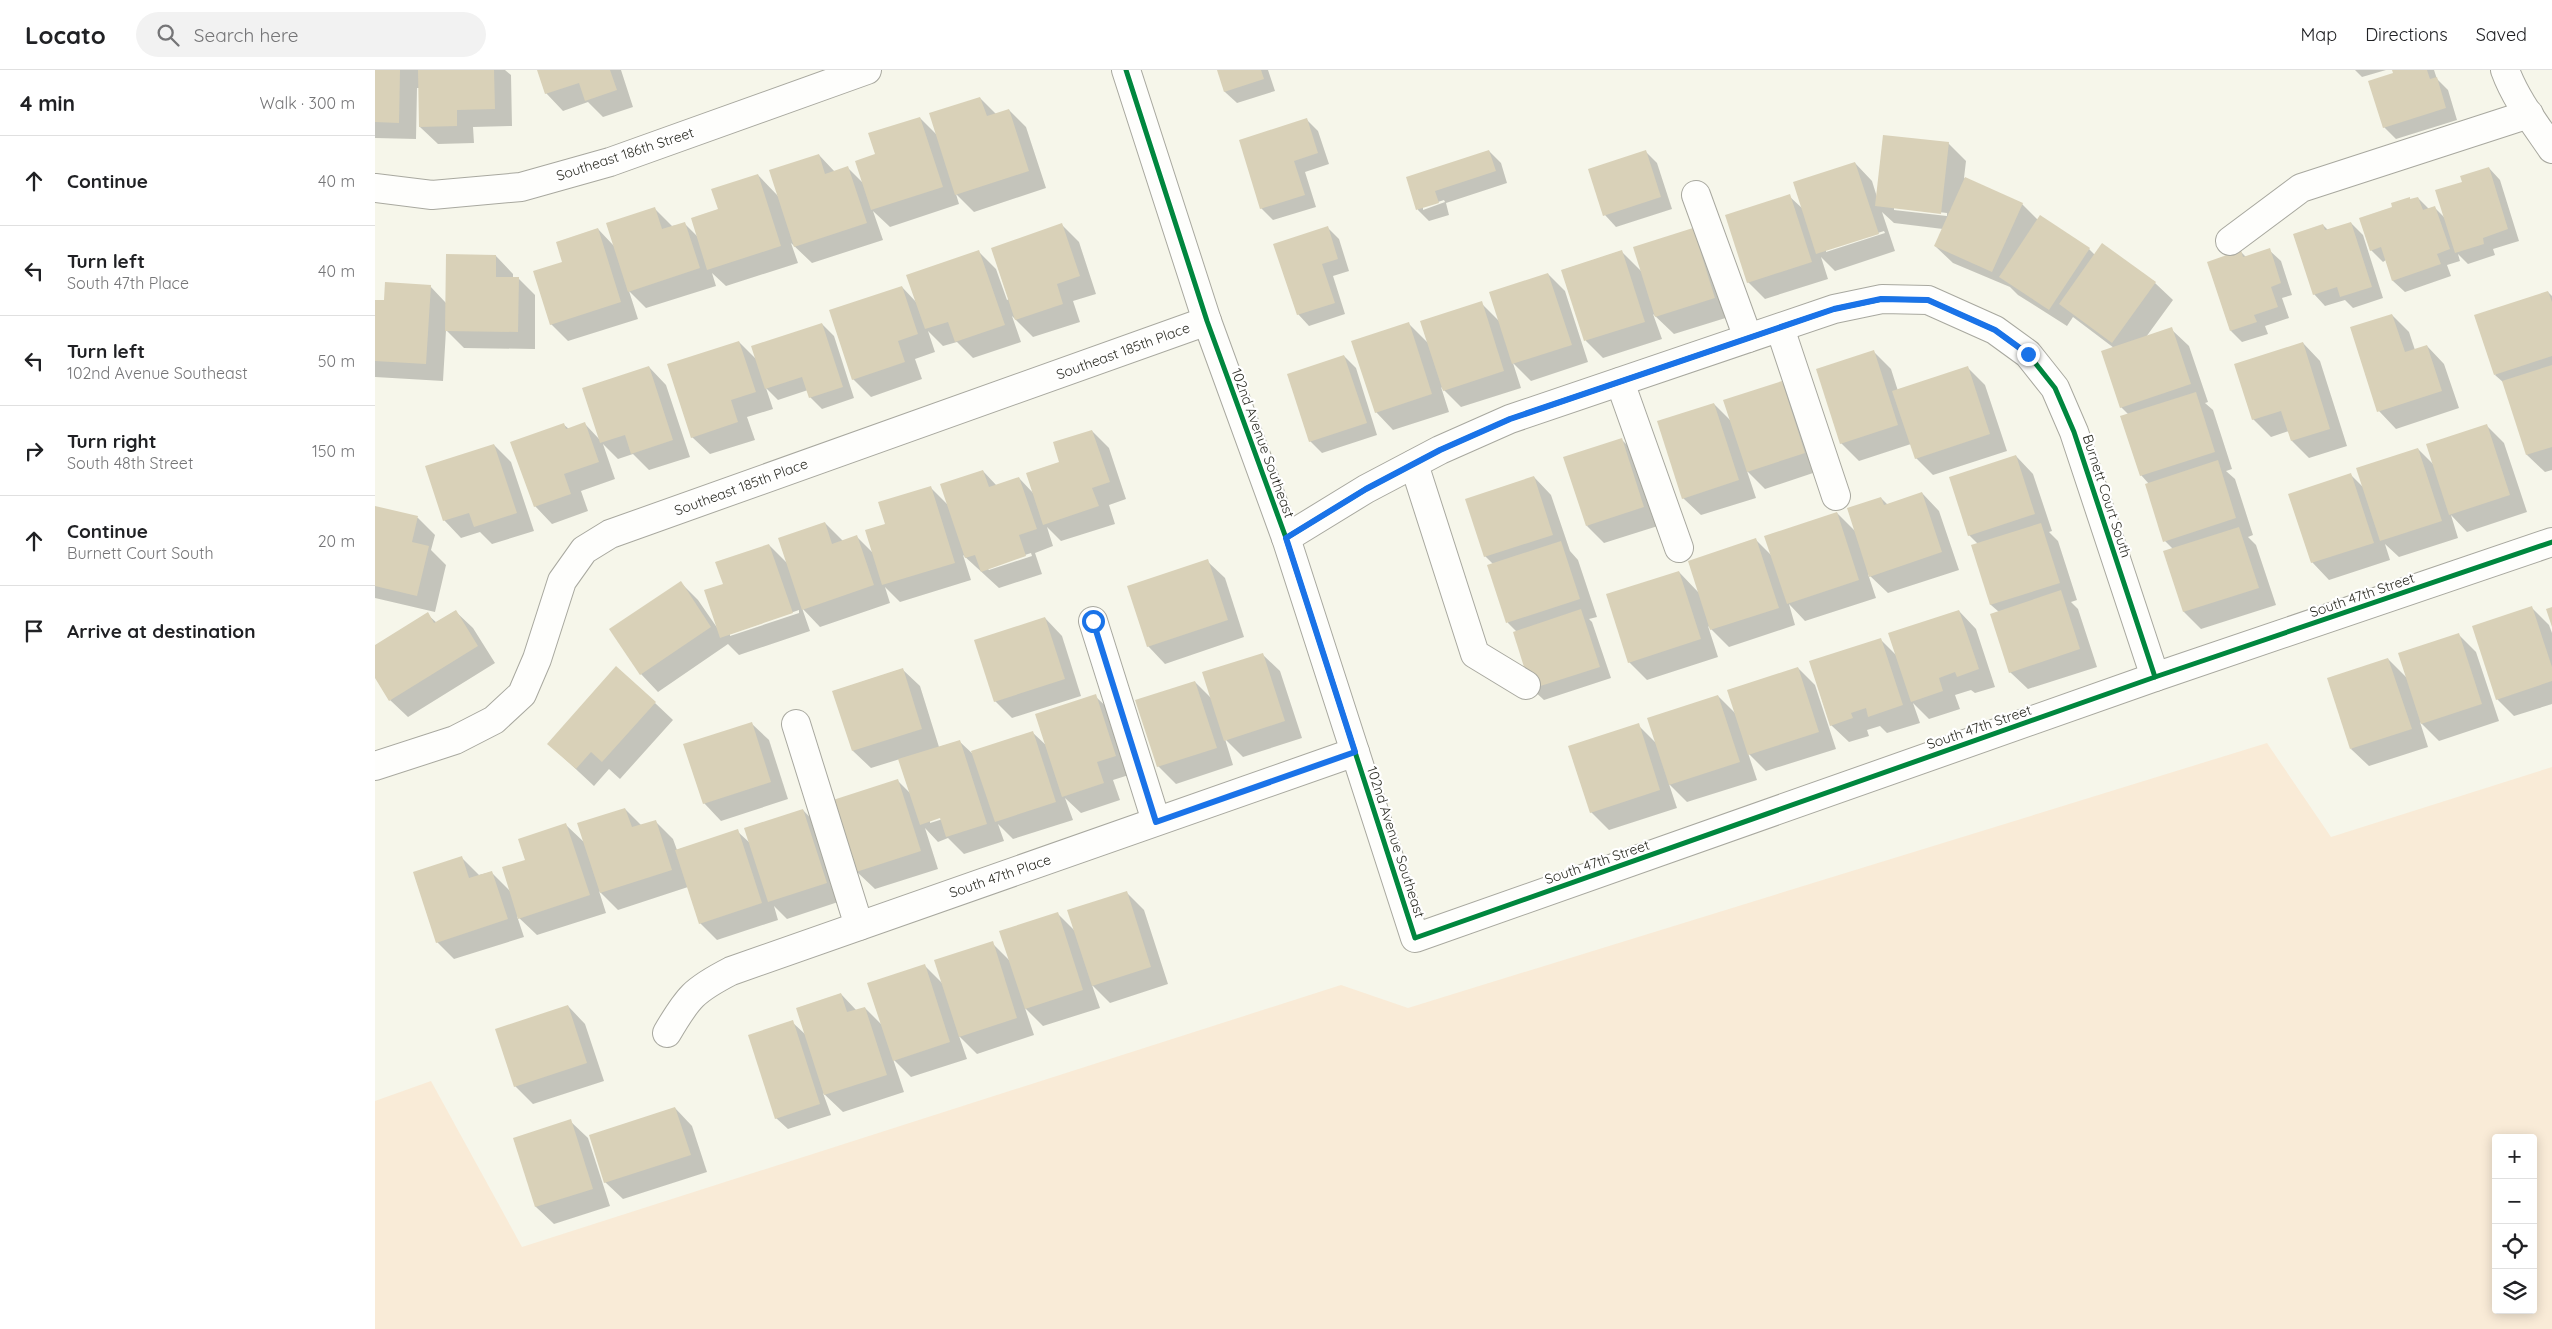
<!DOCTYPE html>
<meta charset="utf-8">
<style>
body{margin:0;font-family:Quicksand,sans-serif;background:#f2f2f2;color:#202124}
.controls{position:absolute;right:15px;bottom:15px;display:grid;overflow:hidden;border-radius:5px;box-shadow:0 2px 12px #0003}
.controls button{width:45px;height:45px;display:grid;place-items:center;padding:0;border:0;border-bottom:1px solid #e0e0e0;background:#fff;color:#202124;font:25px sans-serif}
.stop{position:absolute;width:15px;height:15px;margin:-11px;border:4px solid #1a73e8;border-radius:50%;background:#fff}
.stop.end{background:#1a73e8;border-color:#fff;box-shadow:0 1px 5px #0008}
.list{margin:0;padding:0;list-style:none}
h2{display:flex;justify-content:space-between;align-items:center;height:65px;margin:0;padding:0 20px;font-size:21px}
h2 small{font-size:16px;font-weight:400;color:#757577}
.list li{display:grid;grid-template-columns:32px 1fr auto;gap:15px;align-items:center;box-sizing:border-box;height:90px;padding:0 20px;border-top:1px solid #e0e0e0}
.list b{display:block;font-size:19px;white-space:nowrap}
.list p{margin:0;font-size:16px;white-space:nowrap;color:#757577}
.list em{font-size:16px;font-style:normal;color:#757577}
.icon{flex:none;width:28px;height:28px;fill:none;stroke:currentColor;stroke-width:2;stroke-linecap:round;stroke-linejoin:round}
.map{position:relative;flex:none;width:2177px;height:1259px;overflow:hidden}
header{display:flex;align-items:center;gap:30px;box-sizing:border-box;height:70px;padding:0 25px;background:#fff;border-bottom:1px solid #e0e0e0}
header strong{font-size:24px}
nav{display:flex;gap:28px;margin-inline-start:auto;font-size:18px}
.search{width:350px;height:45px;background:#f2f2f2;display:flex;align-items:center;gap:12px;box-sizing:border-box;padding:0 18px;border-radius:28px;color:#757577;font-size:19px}
main{display:flex}
aside{flex:1;background:#fff}
.map>svg:first-child{display:block}
.green{fill:#f9ebd7;fill-rule:evenodd}
.shadow{fill:#0003;fill-rule:evenodd}
.building{fill:#d9d1b8}
.lines{fill:none;stroke-linecap:round;stroke-linejoin:round}
.minor-casing{stroke:#a8a89f;stroke-width:30}
.minor{stroke:#fefefc;stroke-width:28}
.cycleway-casing{stroke:#fff;stroke-width:8}
.cycleway{stroke:#00873e;stroke-width:5}
.route{stroke:#1a73e8;stroke-width:6}
.labels{text-anchor:middle;dominant-baseline:central;stroke-width:4.5;stroke-linejoin:round;paint-order:stroke}
.street-label{font-size:14px;fill:#2d2d25;stroke:#fff}
</style>
<header>
<strong>Locato</strong>
<div class="search"><svg class="icon" aria-label="search" viewBox="0 0 24 24"><circle cx="10" cy="10" r="6"/><path d="M15 15l6 6"/></svg>Search here</div>
<nav><a>Map</a><a>Directions</a><a>Saved</a></nav>
</header>
<main>
<aside>
<h2>4 min<small>Walk · 300 m</small></h2>
<ul class="list">
<li><svg class="icon" aria-label="ahead" viewBox="0 0 24 24"><path d="M12 20V5M6 11l6-6 6 6"/></svg><div><b>Continue</b></div><em>40 m</em></li>
<li><svg class="icon" aria-label="left" viewBox="0 0 24 24"><path d="M17 20v-9H6M10 6l-5 5 5 5"/></svg><div><b>Turn left</b><p>South 47th Place</p></div><em>40 m</em></li>
<li><svg class="icon" aria-label="left" viewBox="0 0 24 24"><path d="M17 20v-9H6M10 6l-5 5 5 5"/></svg><div><b>Turn left</b><p>102nd Avenue Southeast</p></div><em>50 m</em></li>
<li><svg class="icon" aria-label="right" viewBox="0 0 24 24"><path d="M7 20v-9h11M14 6l5 5-5 5"/></svg><div><b>Turn right</b><p>South 48th Street</p></div><em>150 m</em></li>
<li><svg class="icon" aria-label="ahead" viewBox="0 0 24 24"><path d="M12 20V5M6 11l6-6 6 6"/></svg><div><b>Continue</b><p>Burnett Court South</p></div><em>20 m</em></li>
<li><svg class="icon" aria-label="arrive" viewBox="0 0 24 24"><path d="M6 21V4h12l-3 4 3 4H6"/></svg><div><b>Arrive at destination</b></div></li>
</ul>
</aside>
<div class="map">
<svg width="2177" height="1259" viewBox="0 0 2177 1259">
<rect width="100%" height="100%" fill="#f6f6ea"/>
<path class="green" d="M1892 673 1956 767 2177 697V1259H0V1031L56 1011 147 1177 966 915 1033 938ZM2121 1068H2158V1240H2121Z"/>
<g class="shadow">
<polygon points="0,0 130,0 136,5 137,56 98,57 99,73 63,74 45,57 45,18 42,18 41,69 0,68"/>
<polygon points="163,0 246,0 258,37 228,47 213,32 188,41 171,23"/>
<polygon points="843,0 893,0 900,21 862,33 850,22"/>
<polygon points="1980,0 2011,0 1987,7"/>
<polygon points="2018,0 2059,0 2062,9 2073,20 2082,50 2021,69 2009,57 2019,4"/>
<polygon points="605,28 621,44 634,40 651,57 671,118 599,142 581,124 584,134 515,157 498,141 508,170 437,193 416,173 423,193 351,216 337,203 341,216 271,238 254,221 263,249 193,271 176,254 189,192 223,159 239,176 280,139 297,156 310,154 323,167 344,140 383,105 403,126 444,85 460,102 472,97 488,113 502,85 545,48 563,66"/>
<polygon points="932,50 943,61 954,94 930,102 941,137 898,150 886,138"/>
<path d="M1573 73 1591 91 1589 108 1647 134 1663 150 1714 179 1720 185 1780 213 1798 230 1771 267 1796 259 1814 276 1833 332 1830 333 1838 340 1857 399 1851 401 1860 409 1878 465 1873 467 1881 475 1901 535 1826 559 1809 542 1798 479 1790 471 1774 414 1766 405 1754 345 1746 337 1739 278 1698 247 1692 256 1643 225 1635 217 1578 193 1560 176 1568 159 1519 153 1507 142 1520 181 1460 201 1446 187 1453 209 1390 229 1373 212 1414 126 1428 139 1480 93 1497 111 1502 127ZM1519 137 1572 143V146L1519 140ZM1509 161 1510 163 1451 182V180Z"/>
<path d="M1114 81 1126 93 1132 113 1071 133 1074 145 1054 151 1043 140 1032 108ZM1069 130 1070 132 1048 140V137Z"/>
<polygon points="1271,82 1282,93 1297,139 1241,157 1230,145"/>
<polygon points="2114,98 2125,110 2144,171 2118,179 2120,185 2093,194 2083,184 2085,191 2072,195 2076,206 2030,222 2018,211 2011,190 2008,192 1996,180 2019,137 2034,128 2036,130 2043,128 2054,139 2059,137 2071,149 2088,113"/>
<polygon points="1976,153 1988,165 2008,228 1978,238 1970,230 1950,236 1939,224 1948,155 1953,160"/>
<polygon points="687,155 704,172 721,224 698,231 705,252 658,267 637,246 646,272 598,288 582,272 568,276 553,261 560,282 540,289 547,309 496,327 478,309 527,217 542,233 604,182 621,199 632,230 634,229"/>
<polygon points="952,157 964,169 974,201 958,206 970,244 934,256 923,244"/>
<polygon points="1318,160 1335,177 1357,246 1299,264 1278,244 1287,269 1228,288 1211,271 1188,200 1246,181 1267,202"/>
<polygon points="1894,180 1906,191 1917,225 1907,228 1914,248 1890,256 1893,264 1867,272 1856,261 1866,182 1871,187"/>
<polygon points="121,186 138,204 138,208 143,208 160,225 160,279 89,278 71,260 68,311 0,307 0,231 10,232 55,216 71,233"/>
<polygon points="1173,204 1190,221 1213,292 1156,311 1138,293 1146,318 1086,337 1066,317 1074,342 1018,360 1001,342 1033,253 1054,274 1106,233 1124,251"/>
<polygon points="2173,222 2177,226 2177,400 2170,402 2152,385 2129,313 2120,305"/>
<polygon points="2017,245 2034,262 2040,280 2052,276 2069,294 2084,338 2021,359 2004,341"/>
<polygon points="447,254 459,266 479,328 447,339 435,327 433,320 403,330 391,318 398,339 372,347 380,370 335,384 317,367 364,272 382,290"/>
<polygon points="1928,273 1945,291 1972,376 1934,388 1917,371 1914,361 1896,367 1878,349"/>
<polygon points="1498,281 1516,299 1523,321 1593,298 1610,315 1632,381 1558,405 1541,388 1536,374 1484,391 1466,373"/>
<polygon points="969,286 981,298 1002,365 947,383 935,371"/>
<polygon points="274,297 291,315 315,387 274,400 258,384 243,389 228,374 240,409 206,421 213,441 177,454 160,436 188,354 194,359 210,354 225,370"/>
<polygon points="1406,312 1424,330 1447,400 1390,419 1372,401 1381,428 1326,445 1308,428 1339,334 1357,352"/>
<polygon points="2112,356 2129,373 2152,442 2092,462 2076,445 2083,468 2024,487 2010,474 2015,490 1954,510 1937,492 1976,405 1989,418 2043,379 2059,395"/>
<path d="M717 361 734 378 751 429 734 435 740 454 686 471 672 457 678 476 660 483 667 504 624 518 588 485 596 510 525 532 510 517 515 533 445 557 427 538 435 561 364 585 353 574 283 622 266 604 305 512 323 530 343 559 349 514 394 475 413 494 450 453 468 471 482 467 498 483 511 455 555 417 574 436 608 401 622 416 644 408 659 424ZM656 483 657 486 614 500 612 498ZM424 540V543L355 566V564Z"/>
<polygon points="1246,369 1264,387 1286,455 1229,473 1212,456"/>
<polygon points="119,375 136,392 159,461 117,474 105,462 86,468 69,450"/>
<polygon points="1641,386 1658,404 1677,461 1674,462 1683,471 1702,530 1696,532 1703,539 1722,597 1653,619 1635,602 1624,542 1616,535 1597,476 1603,474 1594,465"/>
<polygon points="1159,407 1176,425 1195,481 1203,490 1222,547 1214,549 1217,552 1236,608 1169,630 1157,619 1142,562 1133,553 1114,496 1118,494 1110,486"/>
<polygon points="1547,423 1564,441 1584,500 1513,523 1493,504 1501,528 1430,551 1414,534 1420,555 1354,577 1333,556 1343,587 1272,610 1254,592 1304,502 1324,523 1381,470 1397,486 1462,443 1482,463 1506,428 1513,435"/>
<polygon points="0,437 43,448 60,465 56,480 71,495 60,542 0,528"/>
<polygon points="832,491 850,508 869,567 790,594 773,576"/>
<polygon points="2157,538 2174,555 2177,563 2177,634 2139,646 2122,629"/>
<polygon points="80,541 98,558 120,593 33,647 15,630 0,605 0,577 52,544 62,553"/>
<polygon points="1584,541 1601,559 1620,617 1600,623 1596,620 1580,625 1585,639 1554,649 1538,633 1545,653 1512,663 1505,656 1492,660 1494,666 1474,672 1456,655 1505,569 1521,585"/>
<polygon points="670,548 687,566 706,626 637,648 620,631"/>
<polygon points="2084,565 2101,582 2124,651 2064,671 2045,652 2053,677 1994,696 1976,679 2013,589 2032,608"/>
<polygon points="887,584 905,601 927,668 868,687 850,669 858,695 801,714 783,696 820,612 838,630"/>
<polygon points="1423,598 1440,615 1461,679 1391,701 1373,683 1382,710 1312,732 1294,714 1302,738 1234,760 1216,742 1263,655 1281,673 1343,626 1361,644"/>
<path d="M527 599 545 616 564 677 584 671 600 686 657 662 673 677 720 626 738 643 757 704 738 710 745 730 706 743 690 728 698 750 638 769 623 754 629 771 589 784 573 768 563 772 550 758 563 799 500 819 482 802 460 731 523 711 536 724 525 689 496 698 478 681 459 621ZM570 745 571 748 555 753V750Z"/>
<polygon points="280,633 298,650 245,709 234,699 219,716 174,674"/>
<polygon points="376,653 394,670 413,729 346,751 329,733"/>
<polygon points="250,739 267,756 281,752 298,769 302,780 362,761 376,774 428,740 445,758 469,830 412,849 399,836 403,850 342,870 325,853 313,817 243,840 224,821 231,843 162,865 142,846 149,867 79,889 62,872 87,788 104,805 116,802 136,822 152,791 191,755 211,774"/>
<polygon points="751,822 769,840 793,914 735,933 717,915 725,938 668,956 650,938 659,965 602,984 584,966 592,989 536,1007 518,989 529,1022 468,1042 448,1023 456,1045 413,1059 401,1048 417,952 431,965 466,924 482,941 490,938 508,956 550,896 568,914 617,873 635,891 682,843 700,861"/>
<polygon points="193,936 210,954 229,1011 158,1034 140,1016"/>
<polygon points="300,1038 317,1056 332,1102 248,1129 230,1112"/>
<polygon points="195,1051 213,1068 235,1136 179,1154 161,1137 139,1069"/>
</g>
<g class="building">
<polygon points="0,0 25,0 24,53 0,52"/>
<polygon points="43,0 119,0 120,39 82,40 82,56 44,57"/>
<polygon points="162,0 235,0 242,20 210,31 204,13 170,24"/>
<polygon points="842,0 886,0 889,9 849,22"/>
<polygon points="2017,0 2052,0 2055,9 2062,7 2071,38 2008,58 1993,11 2018,3"/>
<polygon points="605,27 612,46 634,39 654,101 580,125 554,43"/>
<polygon points="545,47 568,117 496,140 480,91 500,84 493,63"/>
<polygon points="932,48 943,83 919,91 930,125 885,139 864,70"/>
<polygon points="1508,65 1574,72 1566,144 1500,136"/>
<polygon points="1114,80 1121,101 1060,121 1064,133 1041,140 1031,107"/>
<polygon points="1271,80 1286,127 1228,146 1213,99"/>
<polygon points="444,84 450,104 473,96 492,153 419,177 394,100"/>
<polygon points="1480,92 1504,164 1441,184 1418,112"/>
<polygon points="2114,97 2133,159 2108,168 2109,174 2080,183 2060,120 2087,112 2085,106"/>
<polygon points="383,104 406,176 332,200 316,148 343,139 336,119"/>
<polygon points="1590,107 1648,133 1617,202 1559,176"/>
<polygon points="1415,124 1437,192 1372,213 1350,145"/>
<polygon points="2035,127 2035,129 2043,127 2048,140 2060,136 2075,179 2062,184 2066,194 2017,211 2006,177 1995,181 1984,148 2017,137 2016,133"/>
<polygon points="280,137 287,159 310,152 325,198 253,222 231,153"/>
<polygon points="1665,145 1715,178 1674,240 1624,207"/>
<polygon points="1976,152 1997,217 1965,227 1962,217 1938,225 1918,164 1948,154 1950,160"/>
<polygon points="687,153 705,206 682,214 688,234 640,250 616,178"/>
<polygon points="953,156 963,189 947,194 960,233 922,245 898,174"/>
<polygon points="223,158 246,232 175,255 158,201 187,192 181,172"/>
<polygon points="1318,158 1340,228 1280,247 1258,177"/>
<polygon points="1727,173 1781,212 1737,273 1684,234"/>
<polygon points="1895,178 1906,213 1896,217 1903,237 1879,245 1882,252 1855,261 1832,192 1866,180 1868,187"/>
<polygon points="604,180 630,255 580,272 573,252 550,259 531,205"/>
<polygon points="1247,180 1270,252 1209,271 1186,200"/>
<polygon points="71,184 121,185 121,207 144,207 143,262 70,261"/>
<polygon points="1173,203 1197,275 1137,294 1114,222"/>
<polygon points="10,212 56,215 51,294 0,291 0,230 9,230"/>
<polygon points="527,216 543,264 523,271 530,292 477,310 454,240"/>
<polygon points="2173,221 2177,232 2177,286 2119,305 2099,245"/>
<polygon points="1107,231 1129,301 1068,321 1045,251"/>
<polygon points="2017,244 2030,282 2052,275 2067,321 2002,342 1975,257"/>
<polygon points="1034,252 1057,324 1000,343 976,271"/>
<polygon points="447,253 468,317 434,328 427,307 390,319 376,276"/>
<polygon points="1797,257 1816,314 1745,338 1726,281"/>
<polygon points="364,271 381,322 356,330 363,352 316,368 292,294"/>
<polygon points="1928,272 1955,359 1916,371 1906,341 1877,350 1859,294"/>
<polygon points="1499,280 1523,355 1465,374 1441,299"/>
<polygon points="969,285 992,353 934,372 912,304"/>
<polygon points="2177,295 2177,377 2151,385 2127,311"/>
<polygon points="274,296 298,370 256,384 250,365 225,373 207,318"/>
<polygon points="1593,296 1615,364 1540,389 1517,321"/>
<polygon points="1407,311 1430,383 1372,402 1348,330"/>
<polygon points="1821,322 1840,382 1765,406 1745,346"/>
<polygon points="1339,333 1364,410 1307,429 1282,351"/>
<polygon points="210,352 224,392 189,404 196,424 159,437 135,372 189,353 191,359"/>
<polygon points="2112,354 2135,425 2074,445 2051,374"/>
<polygon points="717,360 735,412 717,418 724,436 668,455 651,403 684,392 678,372"/>
<polygon points="1247,368 1269,437 1211,456 1188,387"/>
<polygon points="119,374 142,443 99,457 94,443 68,451 50,396"/>
<polygon points="2043,378 2067,451 2005,471 1981,398"/>
<polygon points="1641,385 1660,444 1593,466 1574,407"/>
<polygon points="1843,390 1861,448 1788,472 1770,414"/>
<polygon points="608,400 614,417 644,407 662,459 644,465 651,486 606,502 600,485 590,488 565,414"/>
<polygon points="1976,403 1999,473 1936,493 1913,424"/>
<polygon points="1159,406 1178,465 1109,487 1090,429"/>
<polygon points="556,416 580,493 507,515 490,460 510,454 503,432"/>
<polygon points="1547,422 1567,482 1494,507 1472,438 1506,427 1509,435"/>
<polygon points="0,436 43,446 37,472 54,476 42,526 0,516"/>
<polygon points="1462,442 1484,510 1412,534 1389,466"/>
<polygon points="450,452 457,474 482,465 499,515 427,540 403,468"/>
<polygon points="1666,453 1685,513 1615,535 1596,475"/>
<polygon points="1864,457 1884,518 1808,542 1788,481"/>
<polygon points="1381,468 1404,538 1335,560 1313,491"/>
<polygon points="1186,471 1205,529 1131,553 1112,495"/>
<polygon points="394,474 418,543 345,568 329,520 348,514 340,492"/>
<polygon points="833,489 853,550 772,577 752,516"/>
<polygon points="1304,501 1326,569 1253,593 1231,524"/>
<polygon points="306,511 336,557 265,605 234,559"/>
<polygon points="1686,520 1705,579 1634,603 1615,544"/>
<polygon points="2157,536 2177,597 2177,611 2121,630 2097,556"/>
<polygon points="2177,537 2177,557 2171,539"/>
<polygon points="1206,539 1225,597 1156,619 1138,562"/>
<polygon points="81,540 103,576 14,631 0,608 0,575 53,542 59,553"/>
<polygon points="1584,540 1604,599 1582,607 1580,602 1564,608 1568,621 1536,632 1513,563"/>
<polygon points="670,547 690,609 619,632 599,570"/>
<polygon points="2084,563 2107,634 2046,654 2023,583"/>
<polygon points="1506,568 1528,635 1493,647 1491,638 1476,643 1478,648 1455,656 1434,591"/>
<polygon points="888,583 910,651 849,671 827,602"/>
<polygon points="2013,588 2037,659 1975,679 1952,608"/>
<polygon points="241,596 281,632 227,692 216,682 201,699 172,674"/>
<polygon points="1423,597 1444,662 1373,685 1352,620"/>
<polygon points="528,598 547,659 477,681 457,621"/>
<polygon points="820,611 842,678 782,697 760,630"/>
<polygon points="721,624 741,686 722,692 729,713 687,727 660,644"/>
<polygon points="1343,625 1365,692 1294,715 1272,648"/>
<polygon points="377,652 396,712 328,734 308,674"/>
<polygon points="1264,653 1285,720 1215,743 1193,676"/>
<polygon points="658,661 681,732 620,752 596,681"/>
<polygon points="585,670 612,754 571,767 565,748 545,755 523,689"/>
<polygon points="523,709 546,781 481,802 458,730"/>
<polygon points="250,738 257,757 281,750 297,800 225,823 202,753"/>
<polygon points="428,739 452,813 393,832 369,758"/>
<polygon points="191,753 215,825 143,849 127,797 150,790 143,769"/>
<polygon points="363,759 387,833 324,854 300,780"/>
<polygon points="87,786 94,808 117,801 133,849 61,873 38,802"/>
<polygon points="752,821 776,897 717,916 692,840"/>
<polygon points="683,842 708,920 650,939 624,861"/>
<polygon points="618,871 642,948 584,967 559,890"/>
<polygon points="550,894 575,972 518,991 492,913"/>
<polygon points="466,923 472,942 490,937 512,1005 449,1025 421,938"/>
<polygon points="193,935 212,993 139,1017 120,959"/>
<polygon points="418,950 445,1034 400,1049 373,965"/>
<polygon points="300,1037 316,1085 229,1113 214,1065"/>
<polygon points="196,1049 218,1119 160,1137 138,1068"/>
</g>
<g class="lines">
<defs>
<g id="minor">
<polyline points="751,0 832,251 911,468 1040,868 1780,607 2177,472"/>
<path d="M2130 0C2140 28 2160 54 2177 79"/>
<polyline points="0,118 57,125 146,117 235,92 492,0"/>
<polyline points="1321,125 1373,268"/>
<polyline points="1855,171 1926,118 2154,44"/>
<polyline points="1405,258 1461,426"/>
<polyline points="1245,312 1304,478"/>
<polyline points="1039,394 1100,584 1151,615"/>
<polyline points="911,468 991,419 1065,380 1135,349 1459,239 1507,229 1553,230 1620,260 1653,284 1680,318 1699,362 1780,607"/>
<polyline points="718,551 781,751"/>
<polyline points="421,654 484,856"/>
<polyline points="0,696 80,670 119,650 147,624 162,589 187,511 209,480 235,464 832,251"/>
<path d="M292 963C313 927 319 920 356 901L980 682"/>
</g>
</defs>
<use href="#minor" class="minor-casing"/>
<use href="#minor" class="minor"/>
<defs>
<g id="cycleway">
<polyline points="751,0 832,251 911,468 1040,868 1780,607 2177,472"/>
<polyline points="911,468 991,419 1065,380 1135,349 1459,239 1507,229 1553,230 1620,260 1653,284 1680,318 1699,362 1780,607"/>
</g>
</defs>
<use href="#cycleway" class="cycleway-casing"/>
<use href="#cycleway" class="cycleway"/>
</g>
<g class="lines">
<polyline class="route" points="718,551 781,752 980,682 911,468 991,419 1065,380 1135,349 1459,239 1506,229 1553,230 1620,260 1653,284"/>
</g>
<g class="labels">
<g class="street-label">
<text transform="translate(250 84) rotate(-18)">Southeast 186th Street</text>
<text transform="translate(748 281) rotate(-20)">Southeast 185th Place</text>
<text transform="translate(888 373) rotate(70)">102nd Avenue Southeast</text>
<text transform="translate(366 417) rotate(-20)">Southeast 185th Place</text>
<text transform="translate(1732 426) rotate(72)">Burnett Court South</text>
<text transform="translate(1987 525) rotate(-19)">South 47th Street</text>
<text transform="translate(1604 657) rotate(-19)">South 47th Street</text>
<text transform="translate(1021 772) rotate(72)">102nd Avenue Southeast</text>
<text transform="translate(1222 792) rotate(-19)">South 47th Street</text>
<text transform="translate(625 806) rotate(-19)">South 47th Place</text>
</g>
</g>
</svg>
<div class="controls">
<button>+</button>
<button>−</button>
<button><svg class="icon" aria-label="locate" viewBox="0 0 24 24"><circle cx="12" cy="12" r="6"/><path d="M12 2v4M12 18v4M2 12h4M18 12h4"/></svg></button>
<button><svg class="icon" aria-label="layers" viewBox="0 0 24 24"><path d="M12 4l9 5-9 5-9-5zM3 14l9 5 9-5"/></svg></button>
</div>
<div class="stop" style="left:718px;top:551px"></div>
<div class="stop end" style="left:1653px;top:284px"></div>
</div>
</main>
